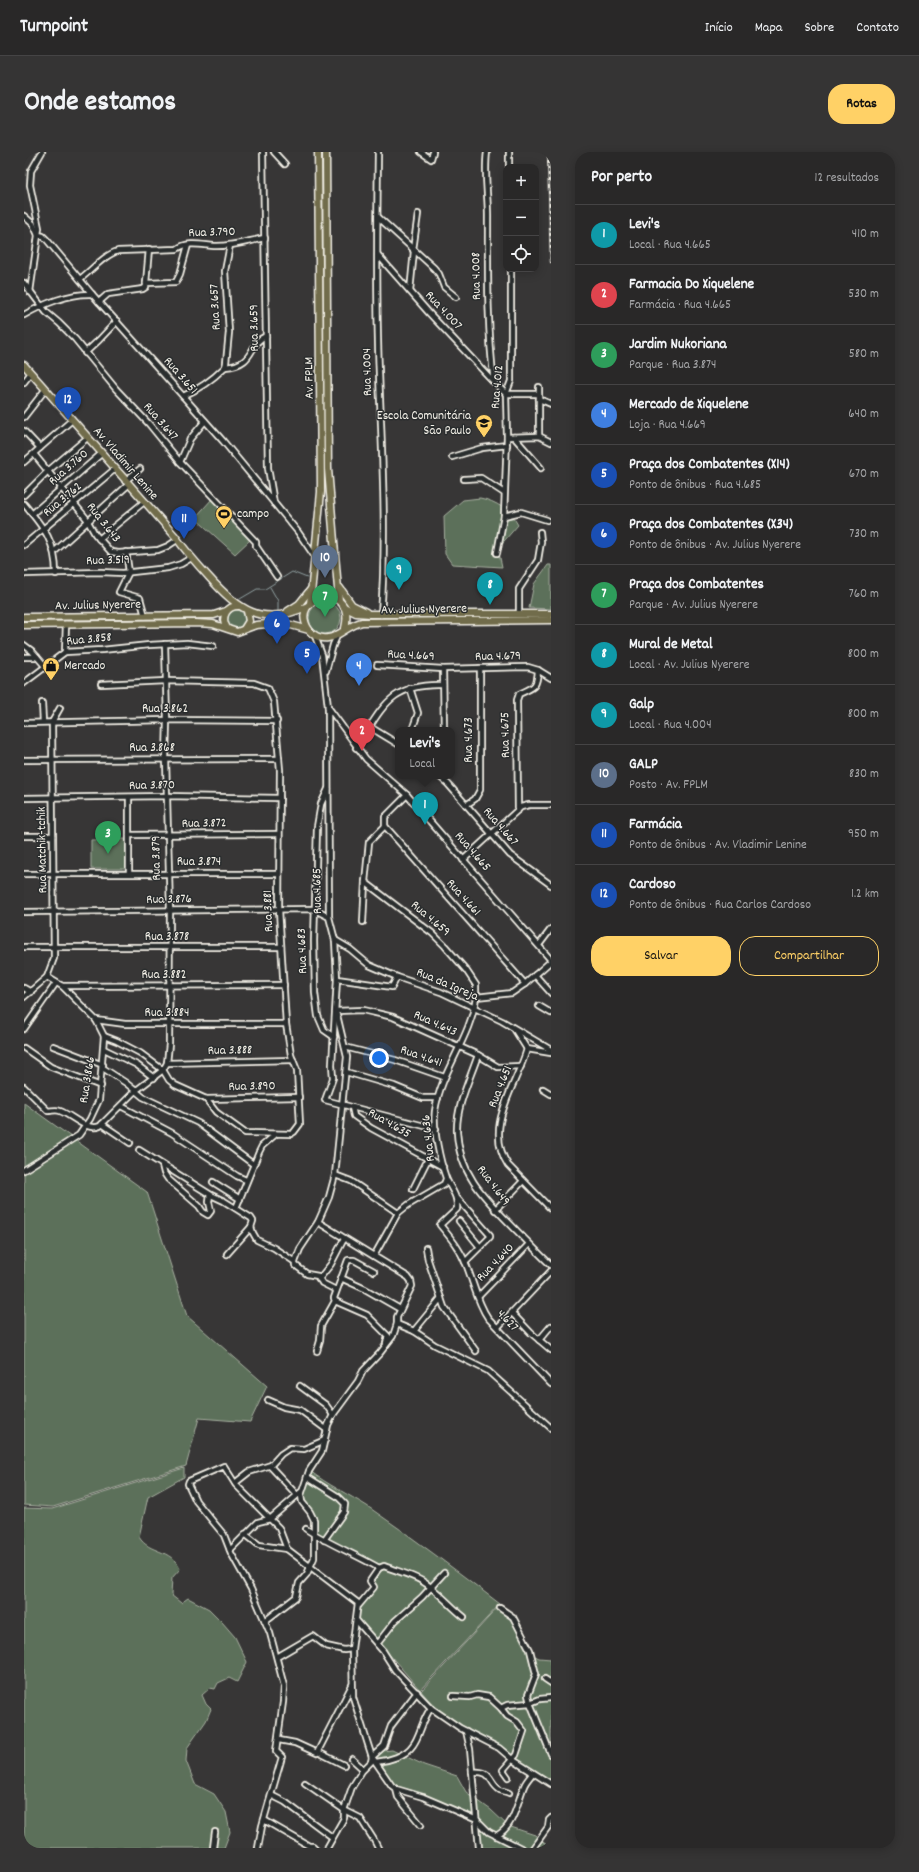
<!DOCTYPE html>
<html lang="pt">
<meta charset="utf-8">
<style>
body{margin:0;font-family:Dekko,sans-serif;background:#353434;color:#f1f3f6}
.controls{position:absolute;right:12px;top:12px;display:grid;overflow:hidden;border-radius:8px;box-shadow:0 2px 10px #0003}
.controls button{width:36px;height:36px;display:grid;place-items:center;padding:0;border:0;border-bottom:1px solid #454445;background:#292828;color:#f1f3f6;font:20px sans-serif}
.you{position:absolute;left:355px;top:906px;width:14px;height:14px;margin:-10px;border:3px solid #fff;border-radius:50%;background:#1a73e8;box-shadow:0 0 0 6px #1a73e833}
.badge{display:grid;place-items:center;width:26px;height:26px;border-radius:50%;background:#ffd166;color:#fff;font-size:13px;font-weight:700}
.pin{position:absolute;translate:-50% -33px;filter:drop-shadow(0 1px 2px #0008)}
.pin::after{content:'';position:absolute;top:21px;width:14px;height:12px;background:inherit;clip-path:polygon(0 0,100% 0,50% 100%)}
.popup{position:absolute;left:371px;top:575px;width:60px;height:52px;box-sizing:border-box;display:grid;place-content:center;border-radius:8px;background:#292828;filter:drop-shadow(0 1px 3px #0005);font-size:13px;white-space:nowrap;color:#a5a6a8}
.popup b{font-size:15px;color:#f1f3f6}
.popup::after{content:'';position:absolute;left:50%;top:100%;margin-left:-8px;border:8px solid transparent;border-top-color:#292828}
.list{margin:0;padding:0;list-style:none}
h2{display:flex;justify-content:space-between;align-items:center;height:52px;margin:0;padding:0 16px;font-size:17px}
h2 small{font-size:13px;font-weight:400;color:#a5a6a8}
.list li{display:grid;grid-template-columns:26px 1fr auto;gap:12px;align-items:center;box-sizing:border-box;height:60px;padding:0 16px;border-top:1px solid #454445}
.list b{display:block;font-size:15px;white-space:nowrap}
.list p{margin:0;font-size:13px;white-space:nowrap;color:#a5a6a8}
.list em{font-size:13px;font-style:normal;color:#a5a6a8}
.actions{display:flex;gap:8px;padding:12px 16px}
.actions a{flex:1;padding:9px 0;border:1px solid #ffd166;border-radius:16px;text-align:center;font-size:14px;color:#ffd166}
.actions .main{background:#ffd166;color:#111}
.icon{flex:none;width:22px;height:22px;fill:none;stroke:currentColor;stroke-width:2;stroke-linecap:round;stroke-linejoin:round}
.map{position:relative;flex:none;width:527px;height:1696px;overflow:hidden;border-radius:16px}
header{display:flex;align-items:center;gap:24px;box-sizing:border-box;height:56px;padding:0 20px;background:#292828;border-bottom:1px solid #454445}
header strong{font-size:19px}
nav{display:flex;gap:22px;margin-inline-start:auto;font-size:14px}
.intro{display:flex;align-items:center;justify-content:space-between;box-sizing:border-box;height:96px;padding:0 24px}
h1{margin:0;font-size:28px}
.button{padding:10px 18px;border-radius:16px;background:#ffd166;color:#111;font-size:14px;font-weight:700}
main{display:flex;gap:24px;padding:0 24px}
aside{flex:1;background:#292828;border-radius:16px;box-shadow:0 2px 10px #0003}
.map>svg:first-child{display:block}
.green{fill:#5c705a;stroke:#a8b0a1}
.lines{fill:none;stroke-linecap:round;stroke-linejoin:round}
.stream{stroke:#91a1a2;stroke-width:1}
.minor-casing{stroke:#f4f1e8;stroke-width:8}
.major-casing{stroke:#f4f1e8;stroke-width:9}
.minor{stroke:#2a2d2e;stroke-width:4.5}
.major{stroke:#716c4b;stroke-width:6}
.rail-casing{stroke:#f4f1e8;stroke-width:2.5}
.rail{stroke:#2a2d2e;stroke-width:1;stroke-dasharray:3;stroke-linecap:butt}
.labels{text-anchor:middle;dominant-baseline:central;stroke-width:3;stroke-linejoin:round;paint-order:stroke}
.street-label{font-size:13px;fill:#f4f1e8;stroke:#2a2d2e}
.poi-label{font-size:13px;fill:#f4f1e8;stroke:#2a2d2e;text-anchor:start}
</style>
<header>
<strong>Turnpoint</strong>
<nav><a>Início</a><a>Mapa</a><a>Sobre</a><a>Contato</a></nav>
</header>
<div class="intro"><h1>Onde estamos</h1><a class="button">Rotas</a></div>
<main>
<div class="map">
<svg width="527" height="1696" viewBox="0 0 527 1696">
<rect width="100%" height="100%" fill="#373636"/>
<filter id="ink" filterUnits="userSpaceOnUse"><feTurbulence type="fractalNoise" baseFrequency=".025" numOctaves="2"/><feDisplacementMap in="SourceGraphic" scale="8" xChannelSelector="R" yChannelSelector="G"/><feConvolveMatrix kernelMatrix="1 2 1 2 8 2 1 2 1" color-interpolation-filters="sRGB"/></filter>
<g filter="url(#ink)">
<g class="green">
<path d="M456 346C472 349 487 359 494 373L474 396 478 415 428 412 421 402 420 364 439 348Z"/>
<polygon points="188,347 227,387 211,402 171,366"/>
<polygon points="524,413 527,413 527,457 505,456 510,432"/>
<circle cx="301" cy="466" r="16"/>
<circle cx="212" cy="467" r="9"/>
<polygon points="102,687 102,717 67,717 67,688"/>
<polygon points="0,951 123,1040 163,1164 243,1234 226,1270 175,1266 162,1314 29,1355 0,1353"/>
<path d="M160 1316V1325L124 1345 115 1385C125 1402 147 1396 156 1417L148 1426 147 1443 157 1451 164 1446 185 1457 198 1470 211 1485 223 1510 213 1530 205 1526 194 1531 191 1537 186 1536 178 1543 182 1552 187 1557 182 1569 163 1596 162 1609 171 1632 190 1642 202 1660 206 1680 200 1696H0V1356L28 1357Z"/>
<path d="M286 1319C304 1333 324 1342 343 1354 388 1385 432 1418 476 1452L396 1538 335 1467 336 1453 350 1436 348 1430 356 1416 291 1382V1373L277 1347Z"/>
<path d="M476 1453 485 1462 509 1503 515 1506 527 1507V1631C486 1604 428 1577 397 1539Z"/>
<polygon points="368,1598 400,1613 433,1624 442,1640 467,1658 484,1674 511,1683 526,1696 456,1696 455,1668 400,1643 369,1633 352,1606 358,1599"/>
</g>
<g class="lines">
<g class="stream">
<polyline points="246,435 254,449 254,459"/>
<polyline points="216,447 233,437 241,437 268,420 283,426"/>
</g>
<defs>
<g id="minor">
<polyline points="239,0 244,316 250,351"/>
<polyline points="250,0 261,12"/>
<path d="M354 0C353 73 352 148 355 221 358 302 363 382 357 463"/>
<polyline points="397,0 407,7 409,0"/>
<path d="M463 0C460 22 464 43 464 64 464 120 463 175 470 230L482 242H515"/>
<polyline points="485,0 485,15"/>
<polyline points="0,64 9,72 14,83 19,84 23,88 68,142 199,289 274,380 291,405"/>
<polyline points="354,65 410,116 415,122 420,135 432,145"/>
<polyline points="389,98 394,62"/>
<polyline points="354,103 405,161 470,230"/>
<path d="M56 127C68 118 80 103 94 99L153 97C163 89 178 93 190 94 207 95 224 89 241 86"/>
<polyline points="0,131 22,160 35,171 51,187 92,237 125,272 156,310 232,390 232,394 253,425"/>
<polyline points="122,131 125,97"/>
<polyline points="386,139 390,99"/>
<polyline points="6,140 15,76 6,33 7,19 18,0"/>
<polyline points="75,150 84,142 119,137 122,135 122,131 152,130 156,122 164,93"/>
<path d="M0 163C19 152 46 141 68 142"/>
<polyline points="61,201 75,188 93,169"/>
<path d="M201 215C232 213 224 191 242 184"/>
<polyline points="0,230 7,221"/>
<polyline points="515,235 515,284"/>
<path d="M159 244C176 237 188 228 201 215L202 211 205 180 201 119 206 93"/>
<polyline points="515,247 527,252"/>
<polyline points="0,265 21,238"/>
<polyline points="0,279 16,296"/>
<polyline points="483,285 515,284 527,290"/>
<polyline points="490,285 517,316"/>
<polyline points="10,302 62,366 71,382 87,400 95,401 134,398 144,394 153,388"/>
<polyline points="428,305 458,296 483,293"/>
<polyline points="0,310 48,268"/>
<polyline points="156,310 166,287 181,269"/>
<polyline points="440,327 457,326 480,341"/>
<polyline points="101,329 116,317"/>
<polyline points="0,343 24,319 63,286"/>
<path d="M0 352C20 376 32 390 32 422"/>
<polyline points="8,362 77,302"/>
<polyline points="480,364 497,360 523,368"/>
<polyline points="75,387 120,350"/>
<polyline points="0,393 91,317"/>
<polyline points="30,400 104,333"/>
<polyline points="102,400 105,420 95,440 116,446 121,464"/>
<polyline points="473,401 480,364 483,285 482,242 487,229 487,117"/>
<polyline points="0,422 77,420 99,421 144,416 157,412 167,406"/>
<polyline points="495,461 495,437 514,408 517,390 516,380"/>
<polyline points="291,484 298,503 304,555 305,765 311,788 313,827 308,913 309,926 301,948 412,977"/>
<polyline points="0,493 8,499 21,514"/>
<polyline points="41,500 42,472"/>
<polyline points="0,505 13,505"/>
<polyline points="353,513 419,517 504,515 514,518 527,526"/>
<polyline points="419,517 420,578"/>
<polyline points="302,519 309,493 314,482"/>
<polyline points="0,531 41,500 78,498 125,493 163,491 189,494"/>
<polyline points="77,532 142,529 230,531 244,536 250,550 256,618 255,758 262,872 267,903 273,918 276,972 270,980 267,982 221,981 192,960 182,947"/>
<polyline points="386,536 394,561 388,578"/>
<polyline points="18,551 19,570"/>
<polyline points="304,555 342,607 383,643 527,808"/>
<polyline points="28,570 36,556"/>
<polyline points="0,571 143,568 253,569"/>
<polyline points="346,575 374,592"/>
<path d="M332 596C359 556 365 531 419 533"/>
<polyline points="0,608 255,607"/>
<polyline points="415,624 424,632 486,703 527,733"/>
<polyline points="304,637 297,652 293,675 290,789 291,841 294,864 300,878 310,885"/>
<polyline points="383,643 361,665 361,674 501,832"/>
<polyline points="105,645 105,721"/>
<polyline points="0,646 143,644 256,646"/>
<polyline points="442,653 451,647 456,638 456,516"/>
<path d="M494 658 493 548 495 542C510 535 513 536 514 518"/>
<polyline points="361,674 345,690 341,730 408,781 421,794 442,818 452,833 452,845 488,841 501,832 527,809"/>
<polyline points="105,683 255,682"/>
<polyline points="0,684 29,684"/>
<polyline points="439,708 497,655 505,653 527,653"/>
<polyline points="0,722 255,722"/>
<polyline points="0,760 289,757 305,765"/>
<polyline points="339,770 341,730"/>
<polyline points="311,788 326,797 345,813 373,825 417,840 478,869 527,898"/>
<polyline points="515,793 527,777"/>
<polyline points="0,795 257,795"/>
<polyline points="511,823 527,841"/>
<polyline points="23,825 38,834 260,833"/>
<polyline points="313,827 368,835 373,825"/>
<polyline points="0,836 7,840"/>
<polyline points="0,845 23,825 30,806 28,570"/>
<path d="M452 845C447 886 417 918 411 959 409 978 416 1009 422 1026 427 1038 434 1043 433 1057L416 1073C426 1085 436 1097 442 1112 449 1129 453 1150 464 1166L527 1232"/>
<polyline points="515,854 527,861"/>
<polyline points="312,859 339,858 369,865 454,903 474,915 497,914"/>
<polyline points="72,868 101,872 262,872"/>
<polyline points="0,877 32,831"/>
<polyline points="491,878 503,897"/>
<polyline points="80,884 93,889 116,901 139,918 145,928 151,933 182,947 275,945"/>
<polyline points="29,894 79,913"/>
<polyline points="321,895 371,908 420,925"/>
<polyline points="0,896 27,915 77,934"/>
<polyline points="80,897 113,913 130,926"/>
<path d="M503 897C492 935 459 974 484 1013L527 1057"/>
<polyline points="503,897 527,901"/>
<path d="M454 903C446 927 432 954 433 980 435 1024 464 1049 493 1079 504 1090 515 1102 527 1113"/>
<polyline points="143,911 269,908"/>
<polyline points="79,916 102,931 119,945 174,971 229,1012"/>
<polyline points="322,920 370,934 399,946 414,946"/>
<path d="M0 935 24 959C28 959 32 957 36 959 48 963 63 980 76 974L110 940 139 918 143 911 145 892 146 759 142 607 143 568 141 492"/>
<polyline points="519,937 527,942"/>
<polyline points="97,954 148,981 213,1024 222,1028"/>
<polyline points="328,955 330,964 347,976 419,1015"/>
<polyline points="78,972 106,991"/>
<polyline points="115,998 187,1043 200,1049 227,1066 229,1069 227,1075 203,1102"/>
<polyline points="138,1013 140,1021 144,1027 175,1054 179,1060 184,1063 187,1059 185,1050 186,1043"/>
<polyline points="0,1018 55,983 66,967 75,948 80,884 72,868 38,834"/>
<polyline points="311,1023 327,1029 374,1061"/>
<polyline points="189,1030 216,1047"/>
<polyline points="389,1037 404,1007"/>
<polyline points="434,1047 466,1083 466,1085 441,1110"/>
<polyline points="212,1056 235,1000 238,994 252,982"/>
<polyline points="471,1058 499,1029"/>
<polyline points="435,1069 456,1095"/>
<polyline points="227,1075 229,1081 233,1088 250,1096 271,1110 271,1113 283,1122 294,1124 298,1131 312,1138"/>
<polyline points="402,1096 404,1108 420,1155 452,1199"/>
<polyline points="350,1104 374,1061 384,1053 420,1032 422,1027"/>
<polyline points="271,1110 276,1097 294,1070 305,1045 311,1023 323,905 313,863"/>
<polyline points="317,1126 341,1137 376,1157"/>
<polyline points="295,1127 307,1112 320,1087"/>
<polyline points="454,1145 505,1092"/>
<polyline points="311,1149 343,1163 364,1184 362,1191"/>
<polyline points="488,1161 507,1181 527,1198"/>
<polyline points="373,1172 390,1179 411,1193 464,1219 527,1276"/>
<polyline points="474,1175 527,1119"/>
<polyline points="390,1179 417,1146"/>
<polyline points="515,1188 527,1174"/>
<polyline points="293,1199 296,1189 297,1174 311,1149 310,1146 324,1108 330,1108 350,1119"/>
<polyline points="276,1234 302,1253 309,1263"/>
<polyline points="244,1248 260,1255 276,1258 303,1278"/>
<polyline points="246,1314 273,1343"/>
<polyline points="283,1325 313,1344 321,1352 320,1360 300,1388"/>
<polyline points="211,1331 225,1320 247,1313 257,1302 266,1296 280,1297 301,1288"/>
<path d="M282 1377C305 1392 331 1402 355 1416L360 1414C372 1419 386 1422 398 1429 412 1437 426 1454 440 1465"/>
<polyline points="221,1382 235,1393 263,1397"/>
<polyline points="206,1398 234,1370 246,1367 277,1340"/>
<polyline points="335,1453 350,1435 346,1429 355,1416"/>
<polyline points="476,1456 489,1465 506,1498 512,1522 504,1543 506,1551 483,1553 477,1556"/>
<polyline points="332,1468 359,1499 371,1518 407,1556 436,1576 475,1596 489,1608 527,1632"/>
<polyline points="241,1469 272,1445 275,1431 283,1422 290,1406 290,1368 286,1360 278,1350 277,1343 285,1319 298,1299 304,1273 309,1263 334,1229 339,1219 356,1201 369,1184 373,1172 373,1165 388,1134 387,1129 384,1125 294,1070"/>
<polyline points="353,1492 371,1469 398,1445 420,1421"/>
<polyline points="253,1505 289,1484 302,1494 320,1498 328,1497"/>
<polyline points="521,1527 527,1531"/>
<polyline points="429,1544 446,1545 453,1543 465,1545 477,1556 483,1564 493,1570 500,1579 492,1603 479,1618 484,1625"/>
<polyline points="527,1546 516,1547 506,1551 527,1602"/>
<polyline points="442,1579 446,1597 455,1696"/>
<polyline points="255,1588 271,1591 293,1601 328,1533"/>
<polyline points="294,1600 320,1613"/>
<polyline points="328,1607 339,1617"/>
<path d="M352 1610C364 1609 382 1604 389 1593 396 1584 398 1568 407 1556"/>
<path d="M448 1620C470 1618 464 1631 476 1638 479 1639 483 1640 485 1641"/>
<polyline points="281,1631 320,1658 336,1666 350,1688 354,1696"/>
<polyline points="372,1637 374,1645 397,1673"/>
<polyline points="247,1643 261,1650 308,1685"/>
<polyline points="240,1668 285,1694 289,1694 291,1696"/>
<path d="M472 1684C490 1675 493 1651 500 1634 502 1629 506 1625 509 1621"/>
<polyline points="189,1696 191,1680"/>
<polyline points="234,1696 238,1674 258,1605 252,1599 259,1550 260,1534 246,1481 227,1437 207,1401 200,1383 172,1349 164,1332 165,1329 200,1314 212,1333 255,1376 263,1397 334,1451 328,1497 329,1545 348,1605 368,1634 372,1637 399,1645 453,1668 465,1680 497,1696"/>
<polyline points="303,1696 320,1666 320,1658 328,1635 338,1619 347,1610 348,1605 360,1594 367,1574 393,1540"/>
<polyline points="509,1696 524,1675 525,1668 527,1666"/>
</g>
<g id="major">
<polyline points="302,0 304,317 315,449"/>
<path d="M0 213 151 384C161 398 172 411 184 424 214 458 238 476 284 454"/>
<polyline points="316,436 328,453 342,460"/>
<polyline points="286,452 297,340 294,0"/>
<polyline points="320,455 332,461 346,462 527,462"/>
<polyline points="264,459 275,452 287,437"/>
<polyline points="0,465 190,463 202,459"/>
<polyline points="0,473 172,471 189,472 213,480 232,473 244,472 267,473 285,478"/>
<path d="M203 476C196 465 203 453 216 454"/>
<path d="M321 476C333 427 262 443 285 478 289 484 297 487 304 486 315 485 324 473 338 470L527 468"/>
<polyline points="220,477 225,469 223,459"/>
</g>
</defs>
<use href="#minor" class="minor-casing"/>
<use href="#major" class="major-casing"/>
<use href="#minor" class="minor"/>
<use href="#major" class="major"/>
<defs>
<polyline id="rail" points="524,0 527,110"/>
</defs>
<use href="#rail" class="rail-casing"/>
<use href="#rail" class="rail"/>
</g>
</g>
<defs>
<symbol id="school-pin" viewBox="-11 -11 22 30"><path d="M0 17L-7.5 6A9.5 9.5 0 1 1 7.5 6Z" fill="#ffd166" stroke="#2a2d2e"/><path d="M0-5L7-2L0 1L-7-2ZM-4 1L0 2.5L4 1V4Q0 6-4 4Z" fill="#111"/></symbol>
<symbol id="stadium-pin" viewBox="-11 -11 22 30"><path d="M0 17L-7.5 6A9.5 9.5 0 1 1 7.5 6Z" fill="#ffd166" stroke="#2a2d2e"/><path d="M0-5a6.5 5 0 1 0 0 10a6.5 5 0 1 0 0-10ZM-3.5-1.8h7v3.6h-7Z" fill="#111"/></symbol>
<symbol id="shop-pin" viewBox="-11 -11 22 30"><path d="M0 17L-7.5 6A9.5 9.5 0 1 1 7.5 6Z" fill="#ffd166" stroke="#2a2d2e"/><path d="M-5-2.5h2.3a2.7 3.5 0 0 1 5.4 0H5L5.5 6h-11ZM-1.5-2.5h3a1.5 2.3 0 0 0-3 0Z" fill="#111"/></symbol>
</defs>
<g fill-rule="evenodd">
<use href="#school-pin" x="450" y="261" width="20" height="27"/>
<use href="#stadium-pin" x="190" y="352" width="20" height="27"/>
<use href="#shop-pin" x="17" y="504" width="20" height="27"/>
</g>
<g class="labels">
<g class="street-label">
<text transform="translate(188 81) rotate(-2)">Rua 3.790</text>
<text transform="translate(453 124) rotate(-91)">Rua 4.008</text>
<text transform="translate(192 155) rotate(-93)">Rua 3.657</text>
<text transform="translate(419 159) rotate(47)">Rua 4.007</text>
<text transform="translate(231 176) rotate(-91)">Rua 3.659</text>
<text transform="translate(344 220) rotate(-91)">Rua 4.004</text>
<text transform="translate(156 224) rotate(49)">Rua 3.651</text>
<text transform="translate(286 226) rotate(-91)">Av. FPLM</text>
<text transform="translate(474 235) rotate(-85)">Rua 4.012</text>
<text transform="translate(136 270) rotate(49)">Rua 3.647</text>
<text transform="translate(101 312) rotate(49)">Av. Vladimir Lenine</text>
<text transform="translate(45 316) rotate(-41)">Rua 3.760</text>
<text transform="translate(39 348) rotate(-40)">Rua 3.762</text>
<text transform="translate(79 371) rotate(52)">Rua 3.643</text>
<text transform="translate(84 409) rotate(-2)">Rua 3.519</text>
<text transform="translate(74 454) rotate(-1)">Av. Julius Nyerere</text>
<text transform="translate(400 458) rotate(-1)">Av. Julius Nyerere</text>
<text transform="translate(65 488) rotate(-6)">Rua 3.858</text>
<text transform="translate(387 504) rotate(3)">Rua 4.669</text>
<text transform="translate(474 505) rotate(-1)">Rua 4.679</text>
<text x="141" y="557">Rua 3.862</text>
<text transform="translate(482 583) rotate(-91)">Rua 4.675</text>
<text transform="translate(445 588) rotate(-90)">Rua 4.673</text>
<text x="128" y="596">Rua 3.868</text>
<text transform="translate(128 634) rotate(-1)">Rua 3.870</text>
<text transform="translate(180 672) rotate(-1)">Rua 3.872</text>
<text transform="translate(476 675) rotate(49)">Rua 4.667</text>
<text transform="translate(19 698) rotate(-91)">Rua Matchik-tchik</text>
<text transform="translate(448 700) rotate(49)">Rua 4.665</text>
<text transform="translate(133 706) rotate(-91)">Rua 3.879</text>
<text x="175" y="710">Rua 3.874</text>
<text transform="translate(294 739) rotate(-91)">Rua 4.685</text>
<text transform="translate(439 746) rotate(48)">Rua 4.661</text>
<text transform="translate(145 748) rotate(-1)">Rua 3.876</text>
<text transform="translate(245 759) rotate(-92)">Rua 3.881</text>
<text transform="translate(406 767) rotate(40)">Rua 4.659</text>
<text x="143" y="785">Rua 3.878</text>
<text transform="translate(279 799) rotate(-92)">Rua 4.683</text>
<text x="140" y="823">Rua 3.882</text>
<text transform="translate(423 833) rotate(23)">Rua da Igreja</text>
<text x="143" y="861">Rua 3.884</text>
<text transform="translate(411 872) rotate(24)">Rua 4.643</text>
<text transform="translate(206 899) rotate(-1)">Rua 3.888</text>
<text transform="translate(397 905) rotate(19)">Rua 4.641</text>
<text transform="translate(64 928) rotate(-81)">Rua 3.866</text>
<text transform="translate(228 935) rotate(-1)">Rua 3.890</text>
<text transform="translate(477 935) rotate(-68)">Rua 4.651</text>
<text transform="translate(365 972) rotate(30)">Rua 4.635</text>
<text transform="translate(405 986) rotate(-96)">Rua 4.636</text>
<text transform="translate(469 1034) rotate(53)">Rua 4.649</text>
<text transform="translate(472 1111) rotate(-46)">Rua 4.640</text>
<text transform="translate(483 1169) rotate(46)">4.627</text>
</g>
<g class="poi-label">
<text x="447" y="264" text-anchor="end">Escola Comunitária<tspan x="447" dy="15">São Paulo</tspan></text>
<text x="213" y="362">campo</text>
<text x="40" y="514">Mercado</text>
</g>
</g>
</svg>
<div class="controls">
<button>+</button>
<button>−</button>
<button><svg class="icon" aria-label="locate" viewBox="0 0 24 24"><circle cx="12" cy="12" r="6"/><path d="M12 2v4M12 18v4M2 12h4M18 12h4"/></svg></button>
</div>
<div class="you"></div>
<div class="pin badge" style="left:401px;top:673px;background:#0f9aa8">1</div>
<div class="popup"><b>Levi's</b>Local</div>
<div class="pin badge" style="left:338px;top:599px;background:#e0444e">2</div>
<div class="pin badge" style="left:84px;top:702px;background:#2e9e5b">3</div>
<div class="pin badge" style="left:335px;top:534px;background:#3f7fe0">4</div>
<div class="pin badge" style="left:283px;top:522px;background:#1a4fb4">5</div>
<div class="pin badge" style="left:253px;top:492px;background:#1a4fb4">6</div>
<div class="pin badge" style="left:301px;top:465px;background:#2e9e5b">7</div>
<div class="pin badge" style="left:466px;top:453px;background:#0f9aa8">8</div>
<div class="pin badge" style="left:375px;top:438px;background:#0f9aa8">9</div>
<div class="pin badge" style="left:301px;top:426px;background:#5c6f8a">10</div>
<div class="pin badge" style="left:160px;top:387px;background:#1a4fb4">11</div>
<div class="pin badge" style="left:44px;top:268px;background:#1a4fb4">12</div>
</div>
<aside>
<h2>Por perto<small>12 resultados</small></h2>
<ul class="list">
<li><span class="badge" style="background:#0f9aa8">1</span><div><b>Levi's</b><p>Local · Rua 4.665</p></div><em>410 m</em></li>
<li><span class="badge" style="background:#e0444e">2</span><div><b>Farmacia Do Xiquelene</b><p>Farmácia · Rua 4.665</p></div><em>530 m</em></li>
<li><span class="badge" style="background:#2e9e5b">3</span><div><b>Jardim Nukoriana</b><p>Parque · Rua 3.874</p></div><em>580 m</em></li>
<li><span class="badge" style="background:#3f7fe0">4</span><div><b>Mercado de Xiquelene</b><p>Loja · Rua 4.669</p></div><em>640 m</em></li>
<li><span class="badge" style="background:#1a4fb4">5</span><div><b>Praça dos Combatentes (X14)</b><p>Ponto de ônibus · Rua 4.685</p></div><em>670 m</em></li>
<li><span class="badge" style="background:#1a4fb4">6</span><div><b>Praça dos Combatentes (X34)</b><p>Ponto de ônibus · Av. Julius Nyerere</p></div><em>730 m</em></li>
<li><span class="badge" style="background:#2e9e5b">7</span><div><b>Praça dos Combatentes</b><p>Parque · Av. Julius Nyerere</p></div><em>760 m</em></li>
<li><span class="badge" style="background:#0f9aa8">8</span><div><b>Mural de Metal</b><p>Local · Av. Julius Nyerere</p></div><em>800 m</em></li>
<li><span class="badge" style="background:#0f9aa8">9</span><div><b>Galp</b><p>Local · Rua 4.004</p></div><em>800 m</em></li>
<li><span class="badge" style="background:#5c6f8a">10</span><div><b>GALP</b><p>Posto · Av. FPLM</p></div><em>830 m</em></li>
<li><span class="badge" style="background:#1a4fb4">11</span><div><b>Farmácia</b><p>Ponto de ônibus · Av. Vladimir Lenine</p></div><em>950 m</em></li>
<li><span class="badge" style="background:#1a4fb4">12</span><div><b>Cardoso</b><p>Ponto de ônibus · Rua Carlos Cardoso</p></div><em>1.2 km</em></li>
</ul>
<div class="actions"><a class="main">Salvar</a><a>Compartilhar</a></div>
</aside>
</main>
